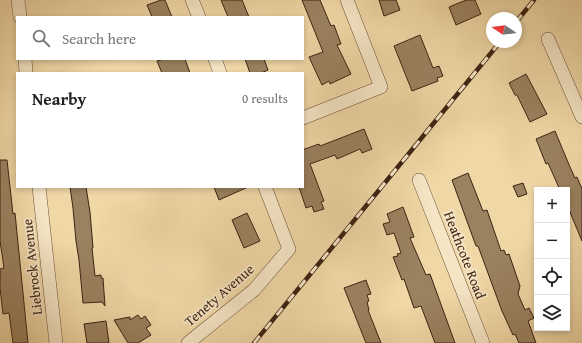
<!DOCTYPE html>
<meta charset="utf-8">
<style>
body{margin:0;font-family:"Gentium Book Plus",serif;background:#f6f6f6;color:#222}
.controls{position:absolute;right:12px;bottom:12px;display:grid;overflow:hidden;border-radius:0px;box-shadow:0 2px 6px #0003}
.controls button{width:36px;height:36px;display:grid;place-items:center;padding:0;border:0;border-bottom:1px solid #e0e0e0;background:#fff;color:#222;font:20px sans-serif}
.compass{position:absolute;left:486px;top:12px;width:36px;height:36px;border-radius:50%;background:#fff;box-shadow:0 2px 6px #0003;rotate:283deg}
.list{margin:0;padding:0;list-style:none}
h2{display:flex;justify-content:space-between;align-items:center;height:52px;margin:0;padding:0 16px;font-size:17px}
h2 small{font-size:13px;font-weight:400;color:#767676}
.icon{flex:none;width:22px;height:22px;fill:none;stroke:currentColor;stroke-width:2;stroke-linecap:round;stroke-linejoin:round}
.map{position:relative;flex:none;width:582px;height:343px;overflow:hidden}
.search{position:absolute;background:#fff;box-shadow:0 2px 6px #0003;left:16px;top:16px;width:288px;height:44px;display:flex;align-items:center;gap:10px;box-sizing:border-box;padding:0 14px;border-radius:0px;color:#767676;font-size:15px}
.panel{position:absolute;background:#fff;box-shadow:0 2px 6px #0003;left:16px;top:72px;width:288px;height:116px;border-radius:0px}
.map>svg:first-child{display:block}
.building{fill:#9a815f;stroke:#3d2313}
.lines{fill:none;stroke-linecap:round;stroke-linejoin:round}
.minor-casing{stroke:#6a5038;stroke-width:14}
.minor{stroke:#f5e5c5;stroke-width:13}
.rail-casing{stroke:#3d2313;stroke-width:4.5}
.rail{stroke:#f5e5c5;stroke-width:3;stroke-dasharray:9;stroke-linecap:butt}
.labels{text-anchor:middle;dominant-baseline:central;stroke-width:3.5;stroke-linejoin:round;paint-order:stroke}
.street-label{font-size:14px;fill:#3d2313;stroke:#f5e5c5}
</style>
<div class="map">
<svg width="582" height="343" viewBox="0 0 582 343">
<rect width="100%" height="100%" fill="#f0d7a6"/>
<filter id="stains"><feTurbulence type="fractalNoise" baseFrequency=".005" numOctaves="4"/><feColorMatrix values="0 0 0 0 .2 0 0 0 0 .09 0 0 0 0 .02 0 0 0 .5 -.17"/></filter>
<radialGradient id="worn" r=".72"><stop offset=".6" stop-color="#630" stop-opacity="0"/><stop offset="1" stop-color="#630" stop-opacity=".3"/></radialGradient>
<g class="building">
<polygon points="161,0 165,0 172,17 152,17 147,5"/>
<polygon points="221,0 242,0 249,17 228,17"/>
<polygon points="302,0 320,0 331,26 334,25 341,44 337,45 351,74 330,84 329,81 322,85 309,57 323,52"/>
<polygon points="379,0 396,0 400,10 384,16"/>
<polygon points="466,0 475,0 481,14 456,25 449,7"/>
<polygon points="420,35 433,68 439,66 443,76 437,78 438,81 412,91 394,46"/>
<polygon points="164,59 185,59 190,73 162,73 157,61"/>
<polygon points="245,59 264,59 268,70 261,73 250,73"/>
<polygon points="526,74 547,114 530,122 517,95 515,95 509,83"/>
<polygon points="364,129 372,149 362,153 360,149 337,159 335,155 310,164 324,201 321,202 324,209 314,212 312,206 306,208 299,187 303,187 303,149 305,149 319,144 320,146"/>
<polygon points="555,131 570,167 575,178 577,177 582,189 582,241 567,205 567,190 560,190 548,163 546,164 536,139"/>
<polygon points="0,160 7,160 13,214 15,213 28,343 13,343 9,313 3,314 0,288 0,269 4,268 0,241"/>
<polygon points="468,173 483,211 487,210 501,251 504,250 506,255 509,254 520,286 518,294 525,310 529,308 534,318 528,321 536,343 519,343 515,334 513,335 502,311 478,246 476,246 452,180"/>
<polygon points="523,183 527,194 518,197 513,186"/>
<polygon points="70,187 86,187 90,212 93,248 92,248 95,276 101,275 101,278 103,278 105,306 102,302 83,303 79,260 76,241 73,208"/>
<polygon points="214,187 248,187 219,200"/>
<polygon points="403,207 414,237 410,238 426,275 430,274 455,343 435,343 421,306 414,308 404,279 402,280 393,257 398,256 397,254 401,253 394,233 387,235 383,224 390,222 387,214"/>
<polygon points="247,213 260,241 244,248 232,220"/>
<polygon points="366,280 371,294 367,295 369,301 367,302 369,310 368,310 381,343 366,343 344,288"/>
<polygon points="138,315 141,319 145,316 151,325 146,328 151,335 138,343 128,343 114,320 130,317 130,320"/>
<polygon points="106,321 109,343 87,343 84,324"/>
</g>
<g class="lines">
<defs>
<g id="minor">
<polyline points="18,0 20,17"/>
<polyline points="192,0 199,17"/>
<polyline points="548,39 582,117"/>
<polyline points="25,59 26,73"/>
<polyline points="215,59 220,73"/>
<polyline points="303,118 381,87 347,0"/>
<polyline points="419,180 483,343"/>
<polyline points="39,187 56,343"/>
<polyline points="188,343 254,290 289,249 265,187"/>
</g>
</defs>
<use href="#minor" class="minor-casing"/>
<use href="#minor" class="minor"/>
<defs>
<g id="rail">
<polyline points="516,22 534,0"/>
<polyline points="254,343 500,42"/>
</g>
</defs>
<use href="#rail" class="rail-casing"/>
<use href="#rail" class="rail"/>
</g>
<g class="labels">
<g class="street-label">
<text transform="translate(465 255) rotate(69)">Heathcote Road</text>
<text transform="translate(32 267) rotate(-96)">Liebrock Avenue</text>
<text transform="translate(219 295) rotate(-41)">Tenety Avenue</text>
</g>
</g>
<rect width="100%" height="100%" filter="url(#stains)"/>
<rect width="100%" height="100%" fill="url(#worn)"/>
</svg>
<div class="controls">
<button>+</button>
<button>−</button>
<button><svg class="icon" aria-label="locate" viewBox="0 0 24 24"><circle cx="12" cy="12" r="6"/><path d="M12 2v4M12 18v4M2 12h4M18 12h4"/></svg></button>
<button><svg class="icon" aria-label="layers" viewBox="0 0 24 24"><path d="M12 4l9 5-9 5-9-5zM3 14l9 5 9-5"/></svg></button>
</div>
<svg class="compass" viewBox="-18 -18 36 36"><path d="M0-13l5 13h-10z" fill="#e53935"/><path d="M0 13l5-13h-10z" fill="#767676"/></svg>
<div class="search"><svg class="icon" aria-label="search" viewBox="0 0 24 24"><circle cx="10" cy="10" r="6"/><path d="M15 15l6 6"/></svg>Search here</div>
<section class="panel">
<h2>Nearby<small>0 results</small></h2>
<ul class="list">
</ul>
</section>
</div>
